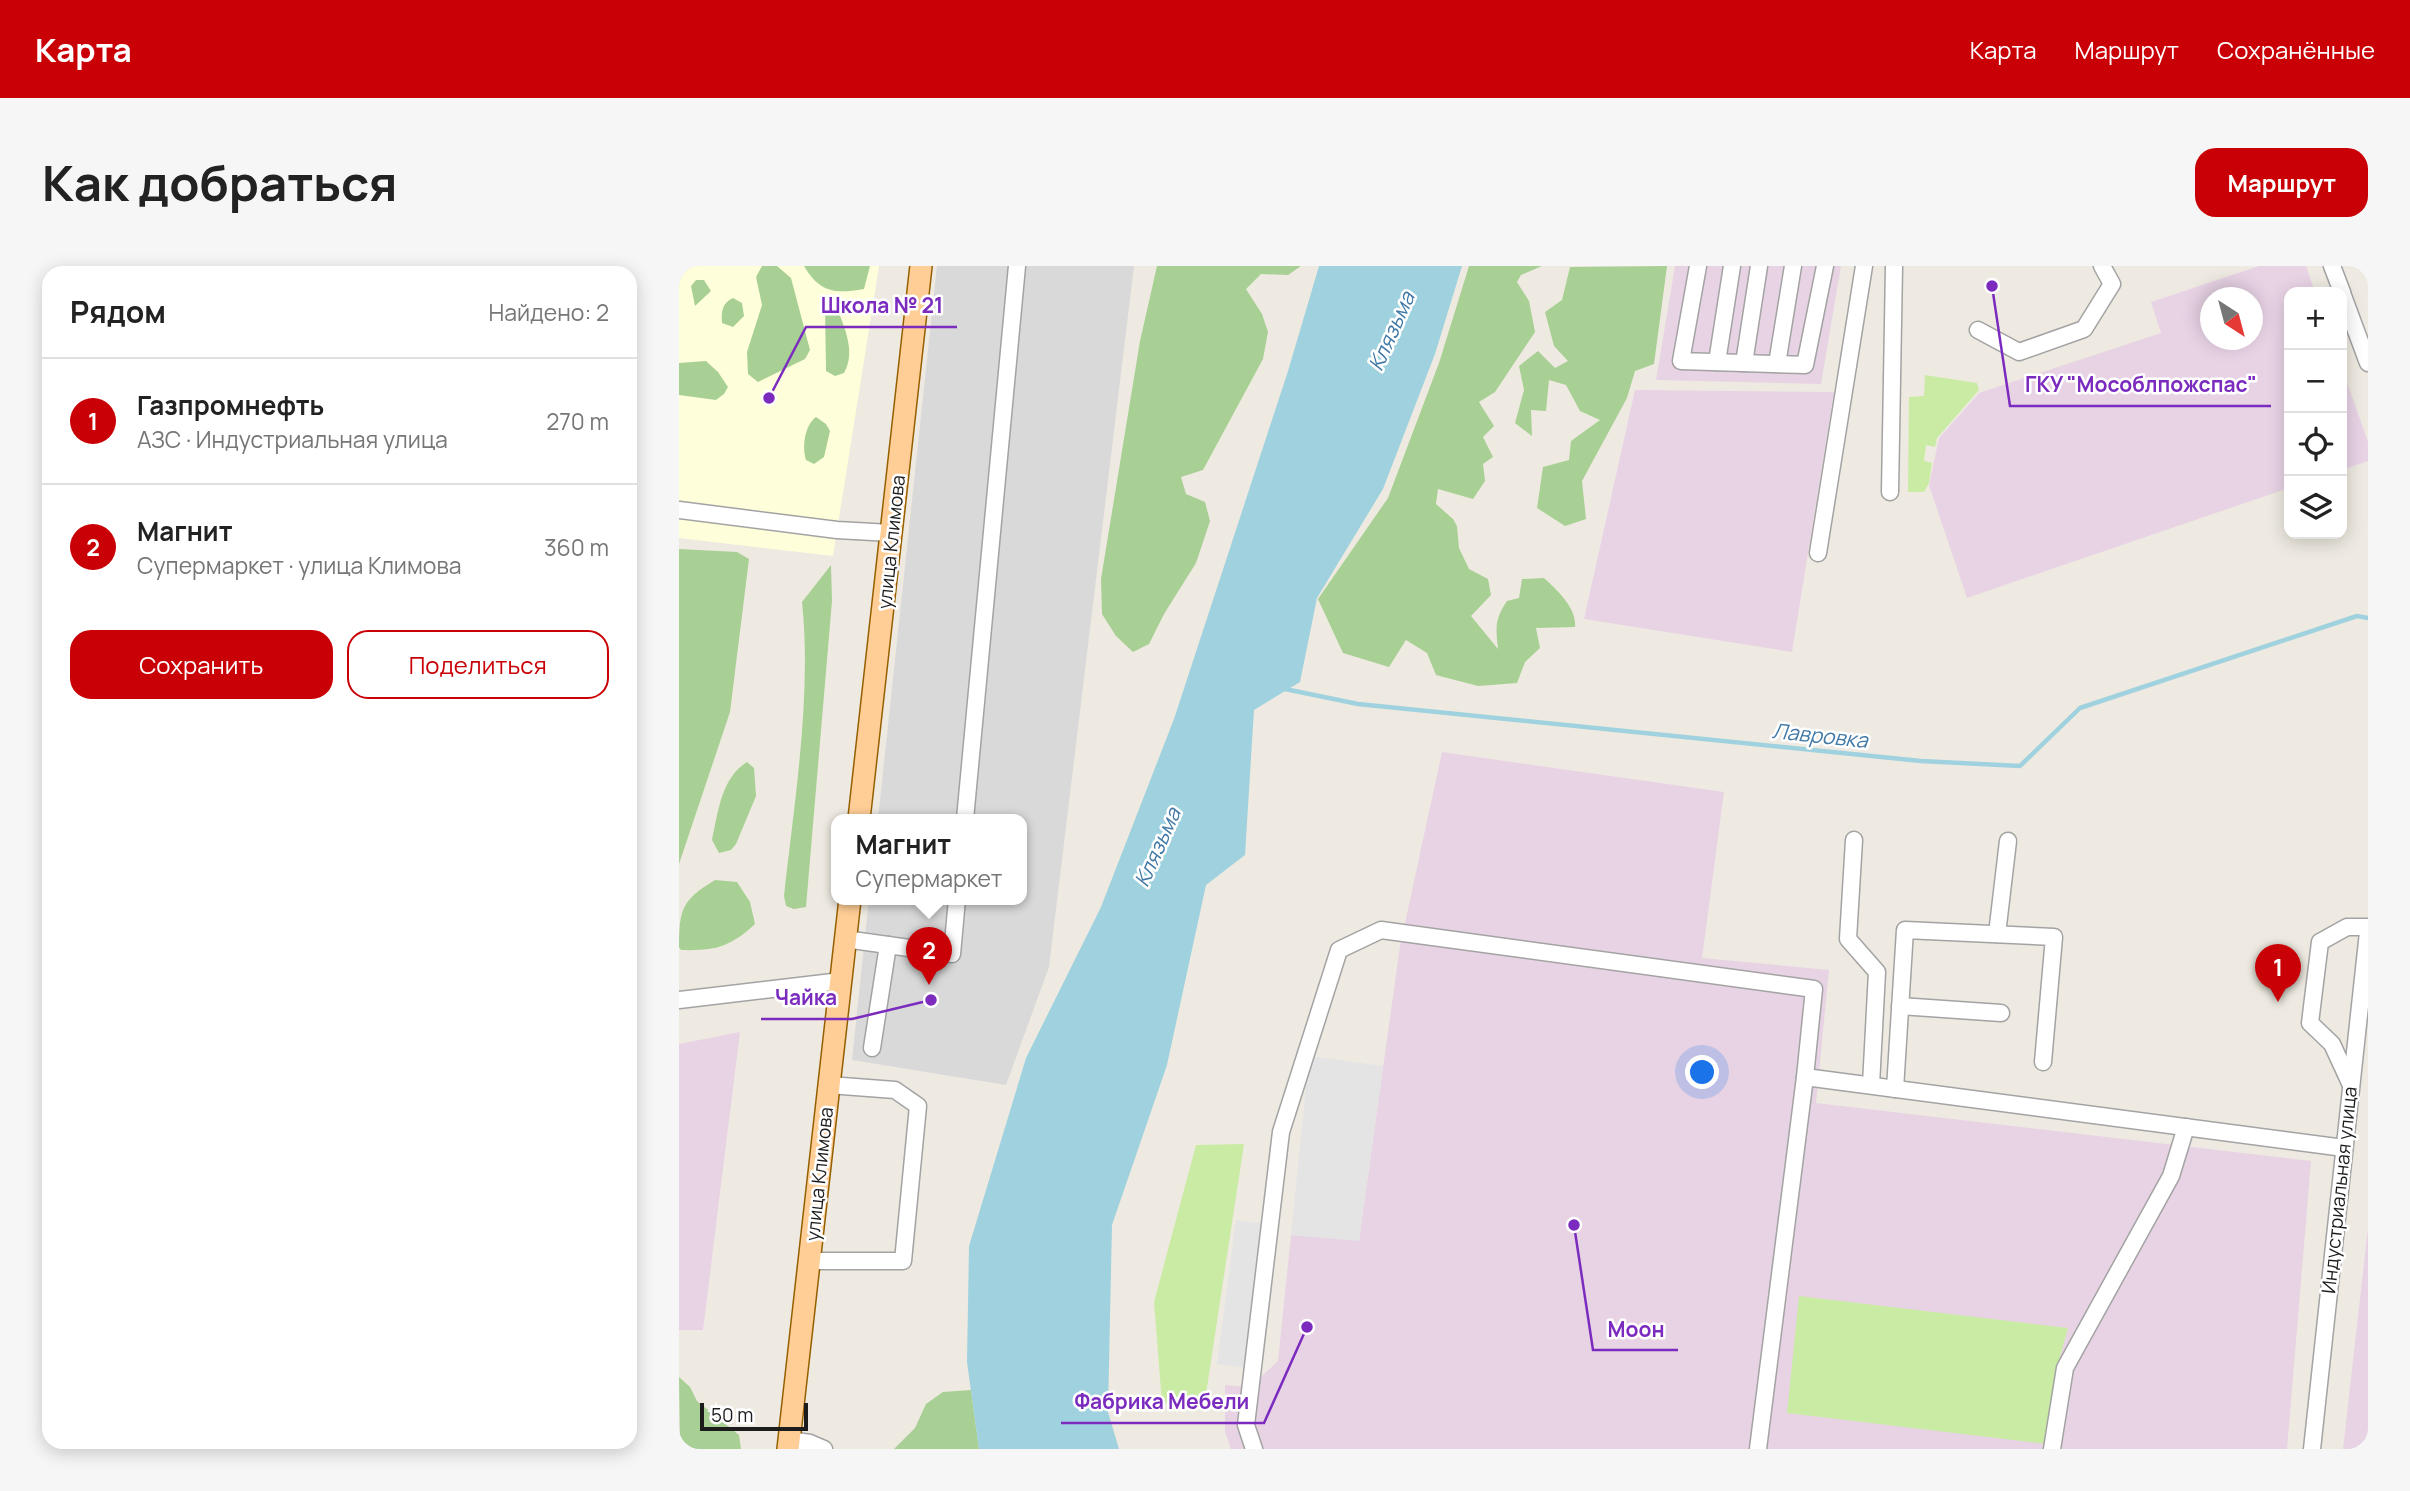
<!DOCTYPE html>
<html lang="ru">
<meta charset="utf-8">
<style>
body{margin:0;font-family:Manrope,sans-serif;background:#f6f6f6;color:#222}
.controls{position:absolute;right:21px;top:21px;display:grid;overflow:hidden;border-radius:14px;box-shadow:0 4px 18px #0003}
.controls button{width:63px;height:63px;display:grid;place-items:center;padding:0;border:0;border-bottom:2px solid #e0e0e0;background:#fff;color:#222;font:35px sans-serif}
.compass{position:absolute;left:1521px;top:21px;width:63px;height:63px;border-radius:50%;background:#fff;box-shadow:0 4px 18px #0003;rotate:144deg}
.scale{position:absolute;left:21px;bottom:18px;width:108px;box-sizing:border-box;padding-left:7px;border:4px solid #1c1c1c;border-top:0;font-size:19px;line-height:24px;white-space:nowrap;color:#1c1c1c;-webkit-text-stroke:5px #fff;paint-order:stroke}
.you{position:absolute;left:1024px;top:807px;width:24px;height:24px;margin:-18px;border:5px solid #fff;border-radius:50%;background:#1a73e8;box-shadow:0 0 0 10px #1a73e833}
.badge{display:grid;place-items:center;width:46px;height:46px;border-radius:50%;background:#c90006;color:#fff;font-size:23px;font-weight:700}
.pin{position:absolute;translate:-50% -58px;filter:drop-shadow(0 2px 4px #0008)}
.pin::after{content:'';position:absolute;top:37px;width:24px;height:21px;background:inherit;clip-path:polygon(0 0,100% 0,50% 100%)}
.popup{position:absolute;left:152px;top:548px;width:196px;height:91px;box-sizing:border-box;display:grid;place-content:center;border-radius:14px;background:#fff;filter:drop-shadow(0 2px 5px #0005);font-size:23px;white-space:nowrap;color:#767676}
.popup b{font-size:26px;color:#222}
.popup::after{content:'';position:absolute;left:50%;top:100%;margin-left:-14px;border:14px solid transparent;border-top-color:#fff}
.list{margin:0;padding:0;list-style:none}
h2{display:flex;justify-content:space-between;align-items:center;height:91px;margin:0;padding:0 28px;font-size:30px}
h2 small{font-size:23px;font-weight:400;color:#767676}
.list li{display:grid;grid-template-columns:46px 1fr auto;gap:21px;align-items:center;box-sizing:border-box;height:126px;padding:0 28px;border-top:2px solid #e0e0e0}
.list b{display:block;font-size:26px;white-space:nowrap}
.list p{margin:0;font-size:23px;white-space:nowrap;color:#767676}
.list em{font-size:23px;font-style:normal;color:#767676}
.actions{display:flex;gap:14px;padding:21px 28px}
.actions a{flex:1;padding:16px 0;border:2px solid #c90006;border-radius:21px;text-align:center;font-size:24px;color:#c90006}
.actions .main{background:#c90006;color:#fff}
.icon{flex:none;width:38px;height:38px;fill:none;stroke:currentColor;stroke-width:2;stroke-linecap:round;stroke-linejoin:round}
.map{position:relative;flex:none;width:1689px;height:1183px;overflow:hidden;border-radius:21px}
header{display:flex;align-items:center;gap:42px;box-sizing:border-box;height:98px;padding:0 35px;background:#c90006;color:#fff}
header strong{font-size:33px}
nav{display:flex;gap:38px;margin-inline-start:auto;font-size:24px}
.intro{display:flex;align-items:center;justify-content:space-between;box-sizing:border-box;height:168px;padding:0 42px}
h1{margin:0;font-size:49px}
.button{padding:18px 32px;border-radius:21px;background:#c90006;color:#fff;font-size:24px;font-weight:700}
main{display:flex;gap:42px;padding:0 42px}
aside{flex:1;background:#fff;border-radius:21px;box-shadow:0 4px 18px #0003}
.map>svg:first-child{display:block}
.residential{fill:#dad9d9}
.industrial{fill:#e8d3e5;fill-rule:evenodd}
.education{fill:#fffeda}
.grass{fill:#caeba4}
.forest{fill:#a8d094}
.parking{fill:#e4e4e4}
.water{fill:#9fd2de}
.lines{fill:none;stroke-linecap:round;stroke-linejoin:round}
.stream{stroke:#9fd2de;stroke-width:4.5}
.minor-casing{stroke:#a3a3a3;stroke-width:19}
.major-casing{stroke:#955f00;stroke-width:24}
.minor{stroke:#fff;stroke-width:16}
.major{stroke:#ffce96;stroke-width:21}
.labels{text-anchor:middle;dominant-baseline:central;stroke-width:5;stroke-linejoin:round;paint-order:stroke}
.street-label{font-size:19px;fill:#1c1c1c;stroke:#fff}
.water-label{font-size:21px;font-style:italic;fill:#4279a7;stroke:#fff}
.leader{fill:none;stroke:#7b2cbf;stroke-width:2.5}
.callout-dot{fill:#7b2cbf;stroke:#fff;stroke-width:2.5}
.callout-label{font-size:21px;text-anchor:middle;font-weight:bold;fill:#7b2cbf;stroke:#fff;stroke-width:5;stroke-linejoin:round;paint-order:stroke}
</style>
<header>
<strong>Карта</strong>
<nav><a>Карта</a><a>Маршрут</a><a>Сохранённые</a></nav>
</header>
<div class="intro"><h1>Как добраться</h1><a class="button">Маршрут</a></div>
<main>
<aside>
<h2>Рядом<small>Найдено: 2</small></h2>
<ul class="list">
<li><span class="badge">1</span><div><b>Газпромнефть</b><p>АЗС · Индустриальная улица</p></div><em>270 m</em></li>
<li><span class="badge">2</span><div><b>Магнит</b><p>Супермаркет · улица Климова</p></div><em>360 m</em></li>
</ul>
<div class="actions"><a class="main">Сохранить</a><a>Поделиться</a></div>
</aside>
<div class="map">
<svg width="1689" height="1183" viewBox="0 0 1689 1183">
<rect width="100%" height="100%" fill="#eeeae1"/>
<polygon class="residential" points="258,0 455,0 370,701 327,819 173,794 190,633 343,633 343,553 199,553"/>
<g class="industrial">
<polygon points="996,0 1162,0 1142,118 977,114"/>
<path d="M1580 0H1627L1636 26H1610V222L1288 332 1250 219 1260 172 1300 127 1482 67 1472 36ZM1532 32H1574V74H1532Z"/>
<polygon points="1663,102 1689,176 1689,195 1663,204"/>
<polygon points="956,124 1155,126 1113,386 905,353"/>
<polygon points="763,486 1045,526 1023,692 1150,704 1137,837 1632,895 1608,1183 552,1183 546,1166 546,1119 571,1121 599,1095 612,969 680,974 721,680"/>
<polygon points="61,766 24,1064 0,1064 0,778"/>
<polygon points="1689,962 1689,1183 1664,1183"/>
</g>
<polygon class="education" points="0,0 200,0 154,290 0,272"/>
<g class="grass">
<polygon points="1246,109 1298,117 1300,124 1258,172 1256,181 1247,179 1245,195 1253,197 1250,217 1245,226 1229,226 1230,131 1245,130"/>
<polygon points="565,878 525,1141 483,1137 475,1036 517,879"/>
<polygon points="1120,1030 1389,1062 1379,1098 1367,1178 1108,1147"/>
</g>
<g class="forest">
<polygon points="83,0 98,0 112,12 131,84 126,93 79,116 69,108 68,86 83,39 77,11"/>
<path d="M125 0H191L185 23C156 28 141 27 125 0Z"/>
<polygon points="478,0 622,0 609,9 582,8 567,23 583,48 589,66 584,93 524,204 502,211 507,228 526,236 531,255 517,297 485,348 470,378 454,386 437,370 423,348 422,313 461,75"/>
<path d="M790 0H863L842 9 838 16 850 35 856 66 816 126 800 136 815 160 804 171 814 191 804 198 806 215 794 233 759 223 757 238 774 253 778 260 780 282 790 303 809 313 812 329 792 350 819 383C817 363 815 354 828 335L840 332 843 313 865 312C878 324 898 342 896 361L857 362 861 382 846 396 838 417 799 420 757 409 748 387 727 374 710 401 664 387 639 333 709 232 760 97Z"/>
<polygon points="988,0 975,98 956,105 948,132 903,215 907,253 886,260 858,242 864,201 890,194 892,175 921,154 901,145 887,119 870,114 867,145 852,144 853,170 836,157 845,124 840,100 859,85 876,102 889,95 875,80 866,46 883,34 891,1"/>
<polygon points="17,14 25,14 32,25 16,40 12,20"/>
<path d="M54 32 63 37 65 50 54 61 43 57C42 46 43 37 54 32Z"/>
<path d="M156 36C164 59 178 85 165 107L156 110 147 105 146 40Z"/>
<polygon points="27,95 39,106 49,121 45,128 37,134 0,129 0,97"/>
<path d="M137 151 147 158 151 165 145 191 135 198 127 194C123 182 125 160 137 151Z"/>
<polygon points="0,283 58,286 70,293 51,446 0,598"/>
<path d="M152 299 153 335 127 641 115 643 107 640 105 630C115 538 133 429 123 336Z"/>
<path d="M68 496 75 502 77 530 57 578 52 584 40 587 33 574C39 547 42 512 68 496Z"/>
<path d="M36 614 58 616 71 636 76 658C51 681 36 685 2 684L0 681C0 643 3 634 36 614Z"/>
<polygon points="0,1111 11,1121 18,1135 60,1169 62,1183 1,1183"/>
<polygon points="292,1124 300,1183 215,1183 236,1162 247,1138 264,1126"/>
</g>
<g class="parking">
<polygon points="630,790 704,800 680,975 612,969"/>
<polygon points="557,954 588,958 568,1102 538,1098"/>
</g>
<polygon class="water" points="640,0 783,0 756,88 704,223 638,332 621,416 575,444 566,589 527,619 488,799 433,959 429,1146 440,1183 300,1183 288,1096 290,980 347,792 422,641 495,453 609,105"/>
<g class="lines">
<polyline class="stream" points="606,423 679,438 1242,495 1341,500 1401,442 1678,350 1689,352"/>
<defs>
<g id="minor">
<polyline points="1019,0 1002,95 1126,99 1146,0"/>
<polyline points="1653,0 1663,26"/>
<polyline points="1663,27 1689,97"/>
<polyline points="1299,64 1340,86 1405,63 1433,18 1423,0"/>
<polyline points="1038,96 1053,0"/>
<polyline points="1065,97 1080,0"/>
<polyline points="1098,98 1114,0"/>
<polyline points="1211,226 1215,0"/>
<polyline points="0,244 158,264 212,267"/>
<polyline points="1139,287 1185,0"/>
<polyline points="286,553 338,0"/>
<polyline points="1175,574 1169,673 1198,706 1192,819"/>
<polyline points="1318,668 1329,575"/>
<polyline points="166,673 273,688 278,633"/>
<polyline points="0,734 162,715"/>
<polyline points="1221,740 1322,747"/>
<polyline points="193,782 209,679"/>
<polyline points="1671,817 1653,778 1631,757 1641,676 1668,661 1689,661"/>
<polyline points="1216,823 1226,664 1375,671 1364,796"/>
<polyline points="130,995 224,995 239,840 216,824 150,819"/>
<polyline points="110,1174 131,1177 145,1183"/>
<polyline points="575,1183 567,1159 602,866 660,684 702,664 1135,723 1126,811 1665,882"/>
<polyline points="1079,1183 1126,811"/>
<polyline points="1373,1183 1386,1102 1492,910 1507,861"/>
<polyline points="1633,1183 1689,666"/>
</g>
<g id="major">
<polyline points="180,553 242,0"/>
<polyline points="109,1183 171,633"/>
</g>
</defs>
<use href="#minor" class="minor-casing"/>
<use href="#major" class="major-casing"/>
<use href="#minor" class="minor"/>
<use href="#major" class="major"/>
</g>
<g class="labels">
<g class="street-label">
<text transform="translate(212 276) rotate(-84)">улица Климова</text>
<text transform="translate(140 908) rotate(-84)">улица Климова</text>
<text transform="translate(1660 924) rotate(-84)">Индустриальная улица</text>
</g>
<g class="water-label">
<text transform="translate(712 65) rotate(-66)">Клязьма</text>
<text transform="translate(1141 469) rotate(6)">Лавровка</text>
<text transform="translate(478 581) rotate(-66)">Клязьма</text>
</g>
</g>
<path class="leader" d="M90 132L127 61H278M1313 20L1331 140H1592M252 734L173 753H82M895 959L914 1084H999M628 1061L585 1157H382"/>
<g class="callout-dot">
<circle cx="90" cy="132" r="7"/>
<circle cx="1313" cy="20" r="7"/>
<circle cx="252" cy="734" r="7"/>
<circle cx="895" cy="959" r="7"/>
<circle cx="628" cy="1061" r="7"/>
</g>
<g class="callout-label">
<text x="203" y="47">Школа № 21</text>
<text x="1462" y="126">ГКУ "Мособлпожспас"</text>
<text x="127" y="739">Чайка</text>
<text x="957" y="1071">Моон</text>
<text x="483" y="1143">Фабрика Мебели</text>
</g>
</svg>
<div class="controls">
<button>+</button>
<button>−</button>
<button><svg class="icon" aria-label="locate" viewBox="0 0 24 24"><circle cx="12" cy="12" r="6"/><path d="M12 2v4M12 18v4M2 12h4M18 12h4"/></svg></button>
<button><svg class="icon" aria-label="layers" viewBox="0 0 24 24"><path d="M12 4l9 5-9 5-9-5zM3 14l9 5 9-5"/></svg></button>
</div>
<svg class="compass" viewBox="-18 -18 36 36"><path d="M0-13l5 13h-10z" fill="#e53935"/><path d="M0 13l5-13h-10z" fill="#767676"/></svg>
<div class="scale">50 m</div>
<div class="you"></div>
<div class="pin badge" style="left:1599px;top:736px">1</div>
<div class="pin badge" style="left:250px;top:719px">2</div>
<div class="popup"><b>Магнит</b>Супермаркет</div>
</div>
</main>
